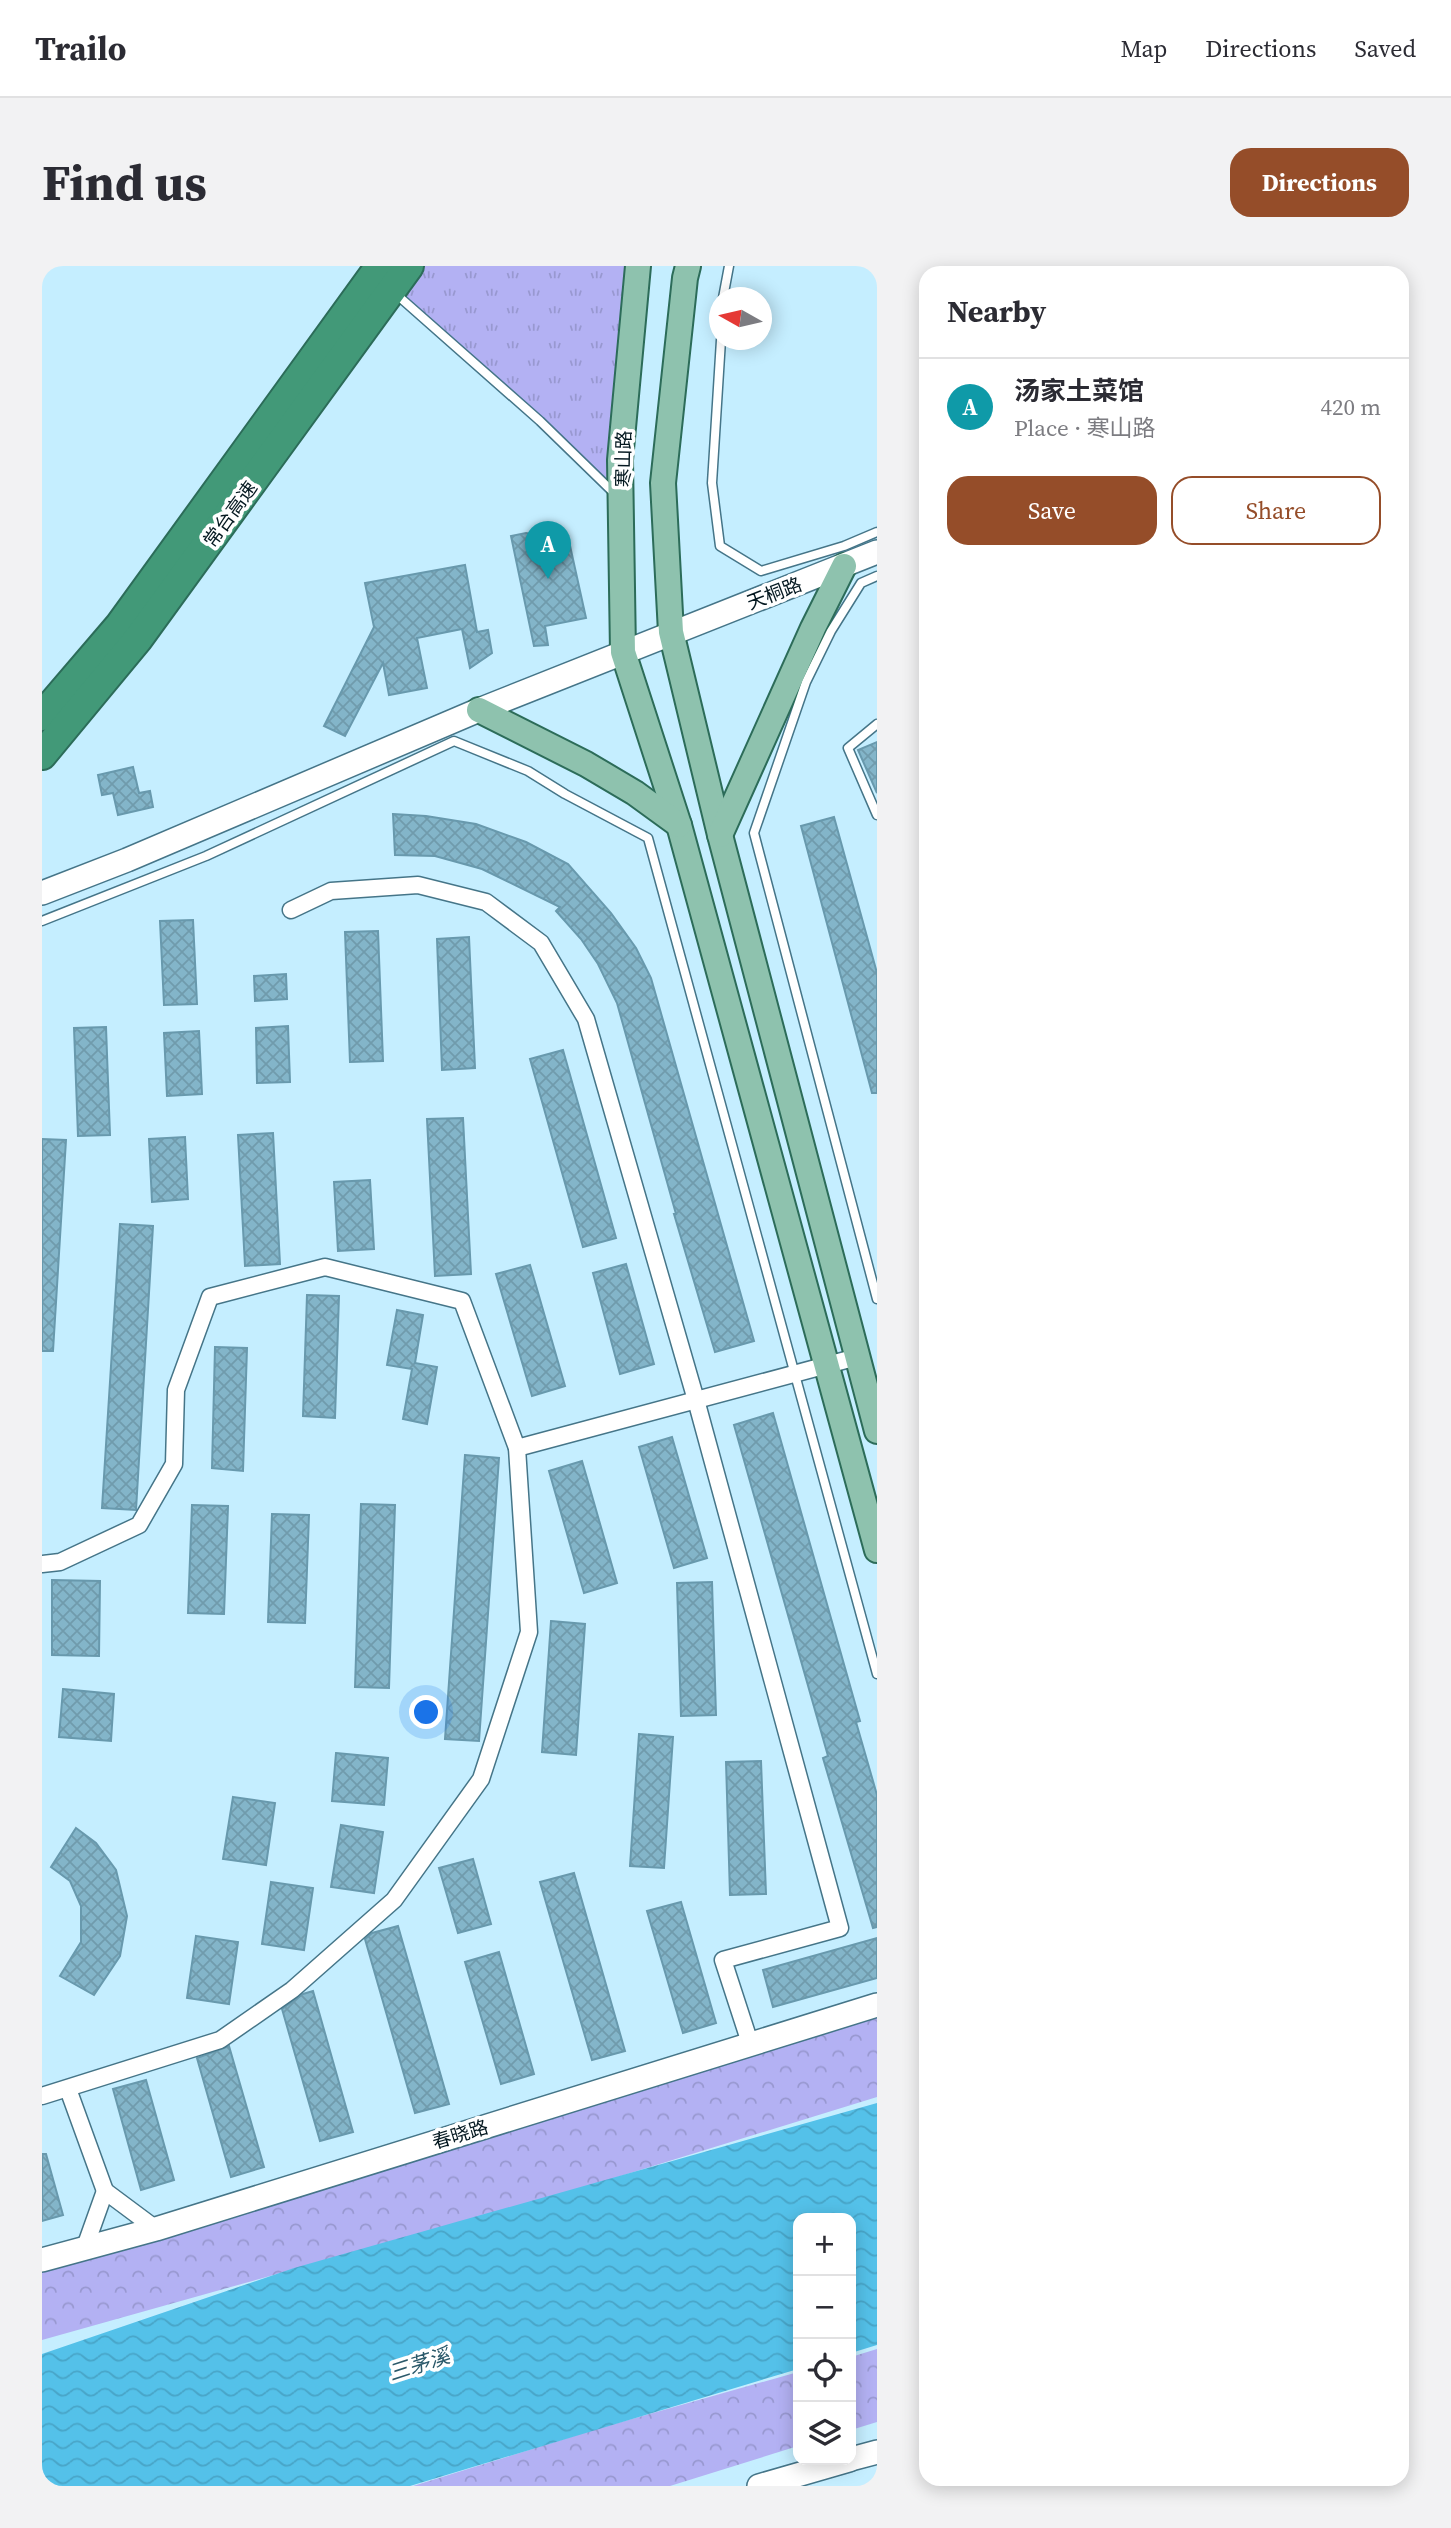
<!DOCTYPE html>
<meta charset="utf-8">
<style>
body{margin:0;font-family:"Source Serif 4","Noto Sans SC",serif;background:#f2f2f3;color:#2b2b33}
.controls{position:absolute;right:21px;bottom:21px;display:grid;overflow:hidden;border-radius:14px;box-shadow:0 4px 18px #0003}
.controls button{width:63px;height:63px;display:grid;place-items:center;padding:0;border:0;border-bottom:2px solid #e1e1e2;background:#fff;color:#2b2b33;font:35px sans-serif}
.compass{position:absolute;left:667px;top:21px;width:63px;height:63px;border-radius:50%;background:#fff;box-shadow:0 4px 18px #0003;rotate:278deg}
.you{position:absolute;left:385px;top:1447px;width:24px;height:24px;margin:-18px;border:5px solid #fff;border-radius:50%;background:#1a73e8;box-shadow:0 0 0 10px #1a73e833}
.badge{display:grid;place-items:center;width:46px;height:46px;border-radius:50%;background:#954d29;color:#fff;font-size:23px;font-weight:700}
.pin{position:absolute;translate:-50% -58px;filter:drop-shadow(0 2px 4px #0008)}
.pin::after{content:'';position:absolute;top:37px;width:24px;height:21px;background:inherit;clip-path:polygon(0 0,100% 0,50% 100%)}
.list{margin:0;padding:0;list-style:none}
h2{display:flex;justify-content:space-between;align-items:center;height:91px;margin:0;padding:0 28px;font-size:30px}
h2 small{font-size:23px;font-weight:400;color:#7c7c81}
.list li{display:grid;grid-template-columns:46px 1fr auto;gap:21px;align-items:center;box-sizing:border-box;height:98px;padding:0 28px;border-top:2px solid #e1e1e2}
.list b{display:block;font-size:26px;white-space:nowrap}
.list p{margin:0;font-size:23px;white-space:nowrap;color:#7c7c81}
.list em{font-size:23px;font-style:normal;color:#7c7c81}
.actions{display:flex;gap:14px;padding:21px 28px}
.actions a{flex:1;padding:16px 0;border:2px solid #954d29;border-radius:21px;text-align:center;font-size:24px;color:#954d29}
.actions .main{background:#954d29;color:#fff}
.icon{flex:none;width:38px;height:38px;fill:none;stroke:currentColor;stroke-width:2;stroke-linecap:round;stroke-linejoin:round}
.map{position:relative;flex:none;width:835px;height:2220px;overflow:hidden;border-radius:21px}
header{display:flex;align-items:center;gap:42px;box-sizing:border-box;height:98px;padding:0 35px;background:#fff;border-bottom:2px solid #e1e1e2}
header strong{font-size:33px}
nav{display:flex;gap:38px;margin-inline-start:auto;font-size:24px}
.intro{display:flex;align-items:center;justify-content:space-between;box-sizing:border-box;height:168px;padding:0 42px}
h1{margin:0;font-size:49px}
.button{padding:18px 32px;border-radius:21px;background:#954d29;color:#fff;font-size:24px;font-weight:700}
main{display:flex;gap:42px;padding:0 42px}
aside{flex:1;background:#fff;border-radius:21px;box-shadow:0 4px 18px #0003}
.map>svg:first-child{display:block}
.grass{fill:url(#grass-tufts)}
.park{fill:url(#park-crowns)}
.water{fill:url(#water-waves)}
.building{fill:url(#building-cross-hatch);stroke:#6899ad;stroke-width:2}
.lines{fill:none;stroke-linecap:round;stroke-linejoin:round}
.lane-casing{stroke:#457588;stroke-width:11}
.street-casing{stroke:#457588;stroke-width:19}
.secondary-casing{stroke:#457588;stroke-width:26}
.primary-casing{stroke:#2c6c59;stroke-width:28}
.highway-casing{stroke:#2c6c59;stroke-width:32}
.lane{stroke:#fff;stroke-width:8}
.street{stroke:#fff;stroke-width:16}
.secondary{stroke:#fff;stroke-width:23}
.primary{stroke:#8ec2ae;stroke-width:24}
.highway{stroke:#429978;stroke-width:28}
.labels{text-anchor:middle;dominant-baseline:central;stroke-width:7;stroke-linejoin:round;paint-order:stroke}
.street-label{font-size:19px;fill:#041820;stroke:#fff}
.water-label{font-size:21px;font-style:italic;fill:#2b596a;stroke:#fff}
</style>
<header>
<strong>Trailo</strong>
<nav><a>Map</a><a>Directions</a><a>Saved</a></nav>
</header>
<div class="intro"><h1>Find us</h1><a class="button">Directions</a></div>
<main>
<div class="map">
<svg width="835" height="2220" viewBox="0 0 835 2220">
<defs>
<pattern id="grass-tufts" width="24" height="20" patternUnits="userSpaceOnUse" patternTransform="scale(1.75)"><rect width="24" height="20" fill="#b3b1f3"/><path d="M3 7l-1-3M5 7V3M7 7l1-3M15 17l-1-3M17 17v-4M19 17l1-3" fill="none" stroke="#9898d0"/></pattern>
<pattern id="park-crowns" width="20" height="18" patternUnits="userSpaceOnUse" patternTransform="scale(1.75)"><rect width="20" height="18" fill="#b3b1f3"/><path d="M2 6a3 3 0 1 1 6 0M12 15a3 3 0 1 1 6 0" fill="none" stroke="#9898d0"/></pattern>
<pattern id="water-waves" width="16" height="10" patternUnits="userSpaceOnUse" patternTransform="scale(1.75)"><rect width="16" height="10" fill="#54c1e9"/><path d="M0 5q4-4 8 0t8 0" fill="none" stroke="#48a5c8"/></pattern>
<pattern id="building-cross-hatch" width="8" height="8" patternUnits="userSpaceOnUse" patternTransform="scale(1.75)"><rect width="8" height="8" fill="#83b5c9"/><path d="M0 0l8 8M0 8l8-8" fill="none" stroke="#709bac"/></pattern>
</defs>
<rect width="100%" height="100%" fill="#c5eeff"/>
<polygon class="grass" points="367,0 596,0 580,234 350,24"/>
<g class="park">
<polygon points="835,1750 835,1831 527,1926 0,2074 0,1996"/>
<polygon points="835,2083 835,2156 809,2164 809,2091"/>
<polygon points="756,2106 756,2180 628,2220 371,2220 558,2162"/>
</g>
<polygon class="water" points="835,1837 835,2079 809,2087 809,1952 756,1952 756,2103 368,2220 0,2220 0,2088 252,2002"/>
<g class="building">
<polygon points="484,267 527,275 544,352 503,360 506,379 492,380 469,270"/>
<polygon points="423,299 435,366 446,364 450,387 428,402 420,363 375,372 385,422 347,429 341,397 303,470 282,460 332,361 323,317"/>
<polygon points="835,476 835,527 816,484"/>
<polygon points="91,501 97,527 108,525 111,541 76,549 71,527 60,529 56,509"/>
<polygon points="351,548 384,550 434,558 484,576 526,598 569,647 594,682 609,712 712,1075 673,1086 632,948 634,948 575,737 556,698 539,673 514,645 518,641 440,603 393,590 353,589"/>
<polygon points="792,551 835,707 835,827 830,827 759,560"/>
<polygon points="151,654 155,738 122,739 118,655"/>
<polygon points="336,665 341,795 308,796 303,666"/>
<polygon points="427,671 433,802 400,804 395,673"/>
<polygon points="244,708 245,733 213,735 212,710"/>
<polygon points="246,760 248,816 215,817 214,762"/>
<polygon points="64,761 68,869 36,870 32,762"/>
<polygon points="157,765 160,828 125,830 122,767"/>
<polygon points="521,784 574,972 541,981 488,793"/>
<polygon points="421,852 429,1008 393,1010 385,853"/>
<polygon points="231,867 238,998 203,1000 196,869"/>
<polygon points="143,871 146,933 110,936 107,873"/>
<polygon points="0,873 24,874 11,1085 0,1085"/>
<polygon points="328,914 332,983 296,985 292,916"/>
<polygon points="78,958 111,960 94,1244 60,1242"/>
<polygon points="584,998 612,1098 578,1108 551,1007"/>
<polygon points="488,999 523,1120 490,1130 454,1008"/>
<polygon points="265,1029 297,1030 293,1152 261,1150"/>
<polygon points="355,1044 381,1049 373,1097 395,1101 385,1158 361,1153 370,1103 345,1099"/>
<polygon points="173,1081 205,1082 201,1205 170,1202"/>
<polygon points="731,1147 818,1455 814,1456 835,1529 835,1661 831,1662 781,1492 786,1490 692,1159"/>
<polygon points="630,1171 665,1292 632,1302 597,1181"/>
<polygon points="423,1189 457,1192 437,1475 403,1473"/>
<polygon points="540,1195 575,1317 542,1327 507,1205"/>
<polygon points="319,1238 353,1239 347,1422 313,1421"/>
<polygon points="150,1239 186,1240 182,1348 146,1347"/>
<polygon points="230,1248 267,1249 263,1357 226,1356"/>
<polygon points="10,1314 58,1315 57,1390 10,1389"/>
<polygon points="670,1316 674,1449 639,1450 635,1317"/>
<polygon points="509,1355 543,1358 534,1489 500,1486"/>
<polygon points="21,1423 72,1428 69,1475 17,1471"/>
<polygon points="597,1468 631,1471 622,1602 588,1600"/>
<polygon points="294,1487 346,1492 342,1539 290,1535"/>
<polygon points="719,1495 724,1628 688,1629 684,1496"/>
<polygon points="191,1531 233,1537 224,1599 181,1593"/>
<polygon points="299,1559 341,1566 332,1627 289,1621"/>
<polygon points="34,1562 54,1577 74,1604 85,1650 78,1690 52,1729 18,1710 39,1676 39,1640 28,1615 9,1601"/>
<polygon points="431,1593 449,1658 416,1667 397,1602"/>
<polygon points="532,1607 583,1785 550,1794 498,1616"/>
<polygon points="229,1616 271,1622 262,1684 220,1678"/>
<polygon points="639,1636 674,1757 641,1767 605,1645"/>
<polygon points="356,1660 407,1838 373,1847 323,1673 330,1667"/>
<polygon points="154,1670 196,1676 187,1738 145,1732"/>
<polygon points="835,1672 835,1712 731,1741 721,1704"/>
<polygon points="457,1686 492,1808 459,1818 423,1696"/>
<polygon points="271,1725 311,1866 278,1875 240,1743 261,1728"/>
<polygon points="187,1780 222,1901 189,1911 155,1792"/>
<polygon points="104,1814 132,1914 99,1924 71,1823"/>
<polygon points="0,1888 4,1888 21,1949 0,1955"/>
</g>
<g class="lines">
<defs>
<g id="lane">
<polyline points="354,28 498,155 572,227"/>
<polyline points="681,32 687,0"/>
<polyline points="679,74 670,217 678,280 719,305 802,280 835,266"/>
<polyline points="835,310 819,317 789,365 764,416 712,567 835,1033"/>
<polyline points="835,458 806,482 835,549"/>
<polyline points="0,655 164,590 412,475 486,505 523,528 606,572 835,1408"/>
</g>
<g id="street">
<polyline points="249,644 289,625 376,619 444,636 499,677 544,753 654,1134 798,1662 681,1694 708,1777"/>
<polyline points="475,1182 815,1091"/>
<polyline points="0,1298 18,1296 97,1259 132,1198 134,1124 168,1031 283,1001 420,1035 475,1182 487,1366 439,1513 352,1634 250,1724 178,1774 0,1830"/>
<polyline points="26,1823 63,1925"/>
<polyline points="43,1981 63,1925 114,1963"/>
</g>
<g id="secondary">
<polyline points="0,627 85,594 437,444 835,286"/>
<polyline points="0,1994 114,1963 835,1739"/>
<polyline points="809,2193 835,2186"/>
<polyline points="717,2220 807,2194"/>
</g>
<g id="primary">
<polyline points="596,0 578,194 581,386 637,559 835,1284"/>
<polyline points="646,0 643,12 621,217 629,366 678,569 835,1165"/>
<polyline points="437,444 544,498 593,527 637,559"/>
<polyline points="678,569 771,362 802,300"/>
</g>
<g id="highway">
<polyline points="0,450 78,359 338,0"/>
<polyline points="0,489 96,373 367,0"/>
</g>
</defs>
<use href="#lane" class="lane-casing"/>
<use href="#street" class="street-casing"/>
<use href="#secondary" class="secondary-casing"/>
<use href="#primary" class="primary-casing"/>
<use href="#highway" class="highway-casing"/>
<use href="#lane" class="lane"/>
<use href="#street" class="street"/>
<use href="#secondary" class="secondary"/>
<use href="#primary" class="primary"/>
<use href="#highway" class="highway"/>
</g>
<g class="labels">
<g class="street-label">
<text transform="translate(581 193) rotate(-89)">寒山路</text>
<text transform="translate(188 248) rotate(-54)">常台高速</text>
<text transform="translate(732 327) rotate(-21)">天桐路</text>
<text transform="translate(418 1868) rotate(-17)">春晓路</text>
</g>
<g class="water-label">
<text transform="translate(377 2098) rotate(-18)">三茅溪</text>
</g>
</g>
</svg>
<div class="controls">
<button>+</button>
<button>−</button>
<button><svg class="icon" aria-label="locate" viewBox="0 0 24 24"><circle cx="12" cy="12" r="6"/><path d="M12 2v4M12 18v4M2 12h4M18 12h4"/></svg></button>
<button><svg class="icon" aria-label="layers" viewBox="0 0 24 24"><path d="M12 4l9 5-9 5-9-5zM3 14l9 5 9-5"/></svg></button>
</div>
<svg class="compass" viewBox="-18 -18 36 36"><path d="M0-13l5 13h-10z" fill="#e53935"/><path d="M0 13l5-13h-10z" fill="#7c7c81"/></svg>
<div class="you"></div>
<div class="pin badge" style="left:506px;top:313px;background:#0f9aa8">A</div>
</div>
<aside>
<h2>Nearby<small></small></h2>
<ul class="list">
<li><span class="badge" style="background:#0f9aa8">A</span><div><b>汤家土菜馆</b><p>Place · 寒山路</p></div><em>420 m</em></li>
</ul>
<div class="actions"><a class="main">Save</a><a>Share</a></div>
</aside>
</main>
